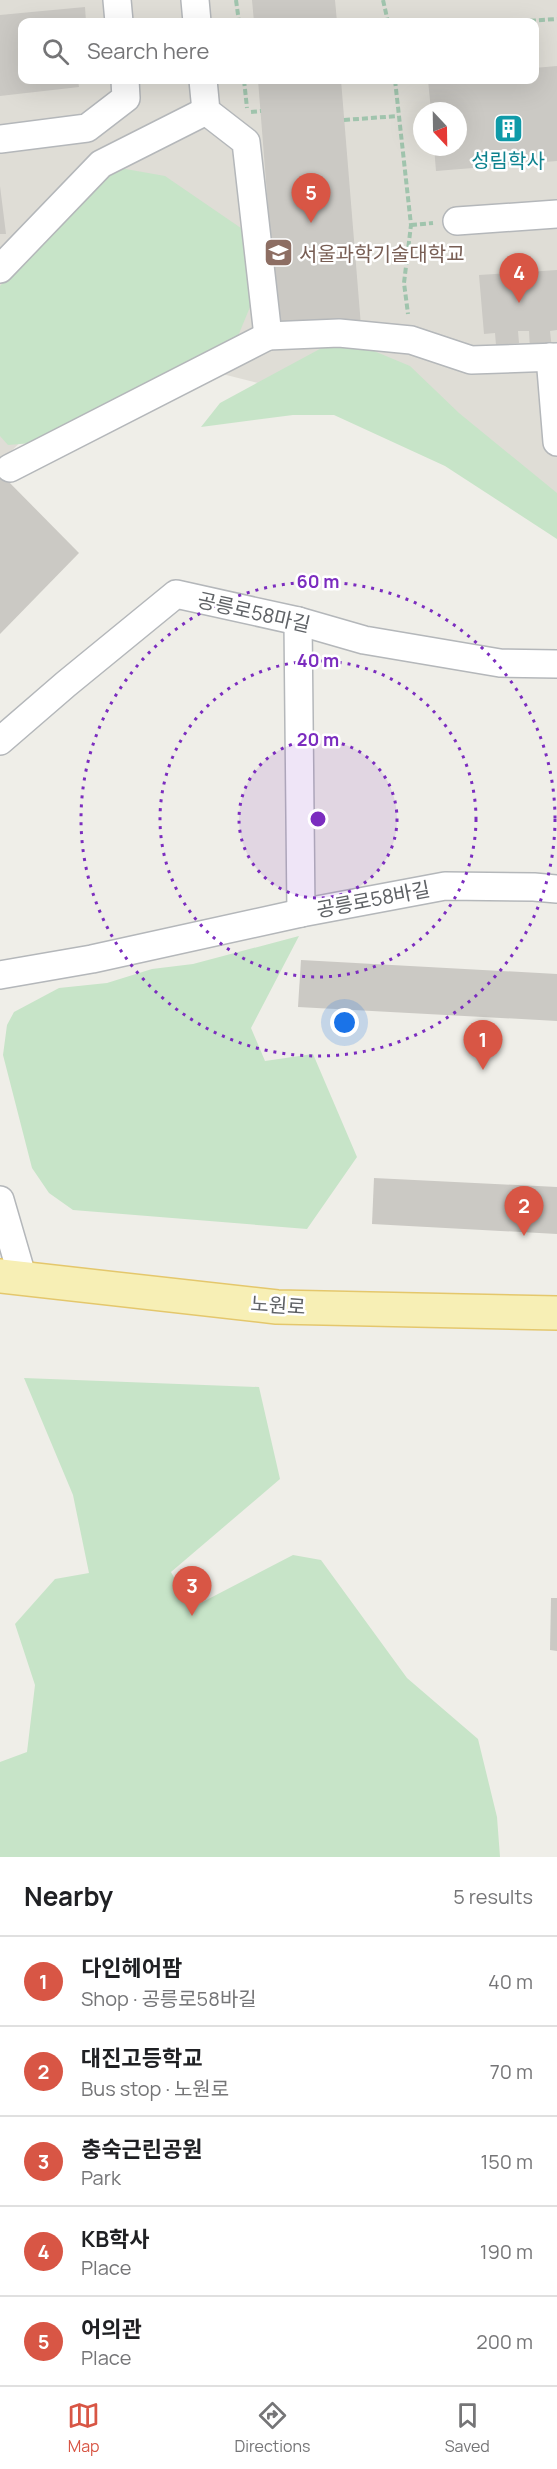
<!DOCTYPE html>
<meta charset="utf-8">
<style>
body{margin:0;font-family:Manrope,"Noto Sans KR",sans-serif;background:#f2f2f2;color:#202124}
.compass{position:absolute;left:413px;top:102px;width:54px;height:54px;border-radius:50%;background:#fff;box-shadow:0 6px 24px #0002;rotate:158deg}
.you{position:absolute;left:345px;top:1023px;width:21px;height:21px;margin:-15px;border:4px solid #fff;border-radius:50%;background:#1a73e8;box-shadow:0 0 0 9px #1a73e833}
.badge{display:grid;place-items:center;width:39px;height:39px;border-radius:50%;background:#d85645;color:#fff;font-size:20px;font-weight:700}
.pin{position:absolute;translate:-50% -50px;filter:drop-shadow(0 2px 3px #0008)}
.pin::after{content:'';position:absolute;top:32px;width:21px;height:18px;background:inherit;clip-path:polygon(0 0,100% 0,50% 100%)}
.list{margin:0;padding:0;list-style:none}
h2{display:flex;justify-content:space-between;align-items:center;height:78px;margin:0;padding:0 24px;font-size:26px}
h2 small{font-size:20px;font-weight:400;color:#757577}
.list li{display:grid;grid-template-columns:39px 1fr auto;gap:18px;align-items:center;box-sizing:border-box;height:90px;padding:0 24px;border-top:2px solid #e0e0e0}
.list b{display:block;font-size:22px;white-space:nowrap}
.list p{margin:0;font-size:20px;white-space:nowrap;color:#757577}
.list em{font-size:20px;font-style:normal;color:#757577}
.icon{flex:none;width:33px;height:33px;fill:none;stroke:currentColor;stroke-width:2;stroke-linecap:round;stroke-linejoin:round}
.map{position:relative;flex:none;width:557px;height:1857px;overflow:hidden}
.search{position:absolute;background:#fff;box-shadow:0 6px 24px #0002;left:18px;right:18px;top:18px;height:66px;display:flex;align-items:center;gap:15px;box-sizing:border-box;padding:0 21px;border-radius:12px;color:#757577;font-size:22px}
.sheet{height:528px;background:#fff}
nav{display:flex;justify-content:space-around;align-items:center;box-sizing:border-box;height:84px;border-top:2px solid #e0e0e0;background:#fff;font-size:16px;color:#757577}
nav a{display:grid;justify-items:center;gap:3px}
nav .on{color:#d85645}
.map>svg:first-child{display:block}
.education{fill:#dfddd6;fill-rule:evenodd}
.green{fill:#c7e4c8}
.building{fill:#cbc9c4}
.lines{fill:none;stroke-linecap:round;stroke-linejoin:round}
.minor-casing{stroke:#b4b7ba;stroke-width:30}
.major-casing{stroke:#e4c76c;stroke-width:36}
.path{stroke:#a0c4ad;stroke-width:4;stroke-dasharray:6 3;stroke-linecap:butt}
.minor{stroke:#fff;stroke-width:27}
.major{stroke:#f7efb5;stroke-width:33}
.ring{fill:none;stroke:#7b2cbf;stroke-width:3;stroke-dasharray:3 6}
.labels{text-anchor:middle;dominant-baseline:central;stroke-width:5;stroke-linejoin:round;paint-order:stroke}
.culture-label{font-size:20px;fill:#0d838f;stroke:#fff}
.education-label{font-size:20px;fill:#785e54;stroke:#fff;text-anchor:start}
.street-label{font-size:20px;fill:#5f6266;stroke:#fff}
.centre{fill:#7b2cbf;stroke:#fff;stroke-width:3}
.ring-label{font-size:18px;text-anchor:middle;font-weight:bold;fill:#7b2cbf;stroke:#fff;stroke-width:5;stroke-linejoin:round;paint-order:stroke}
</style>
<div class="map">
<svg width="557" height="1857" viewBox="0 0 557 1857">
<rect width="100%" height="100%" fill="#efeee8"/>
<path class="education" d="M0 0H557V519L360 409 163 359 37 426 0 462ZM22 22H534V80H22ZM422 111H458V147H422Z"/>
<g class="green">
<polygon points="120,168 165,176 254,237 250,307 236,341 45,442 8,445 0,436 0,286 87,191"/>
<polygon points="329,344 374,351 410,366 459,413 557,493 557,539 445,466 334,415 293,415 201,427 220,403"/>
<polygon points="299,936 251,1028 265,1061 313,1054 357,1157 307,1229 73,1210 49,1193 32,1168 3,1055 7,1025 14,1012 59,988 107,983 152,969 193,964"/>
<polygon points="24,1378 259,1387 280,1479 171,1572 191,1608 293,1555 321,1560 407,1678 478,1739 497,1817 500,1857 0,1857 0,1762 27,1752 35,1685 15,1624 55,1579 89,1573 73,1495"/>
</g>
<g class="building">
<polygon points="252,0 335,0 337,22 254,22"/>
<polygon points="85,7 86,22 22,22 22,80 78,80 79,87 0,96 0,15"/>
<polygon points="557,66 557,161 436,171 434,147 458,147 458,111 431,111 428,80 534,80 534,68"/>
<polygon points="258,80 341,80 361,326 278,333"/>
<polygon points="0,186 6,234 0,234"/>
<polygon points="557,270 557,330 550,331 552,349 530,350 529,331 518,331 519,343 496,345 495,333 484,334 479,275"/>
<polygon points="0,473 79,553 0,634"/>
<polygon points="301,960 557,974 557,1021 298,1007"/>
<polygon points="374,1178 557,1187 557,1234 372,1224"/>
<polygon points="551,1598 557,1598 557,1651 550,1650"/>
</g>
<g class="lines">
<defs>
<g id="minor">
<polyline points="117,0 119,22"/>
<polyline points="195,0 197,22"/>
<polyline points="203,80 206,111 246,142 268,336 339,333 411,340 471,360 557,357"/>
<polyline points="0,139 87,128 126,98 125,80"/>
<polyline points="457,221 557,214"/>
<polyline points="0,269 101,164 206,111"/>
<polyline points="550,357 557,442"/>
<polyline points="10,468 268,336"/>
<polyline points="298,621 301,913"/>
<polyline points="0,741 66,684 176,594 298,621 364,640 500,663 557,664"/>
<polyline points="0,975 92,959 301,913 445,886 534,887 557,889"/>
<polyline points="0,1200 23,1279"/>
</g>
<polyline id="major" points="0,1276 277,1307 557,1313"/>
</defs>
<use href="#minor" class="minor-casing"/>
<use href="#major" class="major-casing"/>
<g class="path">
<polyline points="236,0 239,22"/>
<polyline points="383,0 388,22"/>
<polyline points="512,22 557,19"/>
<polyline points="244,80 247,108"/>
<polyline points="395,80 411,225 404,283 408,314"/>
<polyline points="251,112 261,111"/>
<polyline points="344,120 398,116"/>
<polyline points="411,225 433,223"/>
</g>
<use href="#minor" class="minor"/>
<use href="#major" class="major"/>
</g>
<circle cx="318" cy="819" r="79" fill="#7b2cbf" fill-opacity=".12"/>
<g class="ring">
<circle cx="318" cy="819" r="79"/>
<circle cx="318" cy="819" r="158"/>
<circle cx="318" cy="819" r="237"/>
</g>
<defs>
<symbol id="building-square" viewBox="-11 -11 22 22"><rect x="-9" y="-9" width="18" height="18" rx="4" fill="#0f9aa8" stroke="#fff"/><path d="M-4-6H4V6H1V3H-1V6H-4ZM-2.5-4.3h1.7v1.8h-1.7ZM.8-4.3h1.7v1.8H.8ZM-2.5-1h1.7V.8h-1.7ZM.8-1h1.7V.8H.8Z" fill="#fff"/></symbol>
<symbol id="university-square" viewBox="-11 -11 22 22"><rect x="-9" y="-9" width="18" height="18" rx="4" fill="#8d6e63" stroke="#fff"/><path d="M0-5L7-2L0 1L-7-2ZM-4 1L0 2.5L4 1V4Q0 6-4 4Z" fill="#fff"/></symbol>
</defs>
<g fill-rule="evenodd">
<use href="#building-square" x="492" y="112" width="33" height="33"/>
<use href="#university-square" x="262" y="236" width="33" height="33"/>
</g>
<g class="labels">
<g class="culture-label">
<text x="508" y="160">성림학사</text>
</g>
<g class="education-label">
<text x="299" y="253">서울과학기술대학교</text>
</g>
<g class="street-label">
<text transform="translate(254 612) rotate(13)">공릉로58마길</text>
<text transform="translate(373 899) rotate(-11)">공릉로58바길</text>
<text transform="translate(278 1305) rotate(4)">노원로</text>
</g>
</g>
<circle cx="318" cy="819" r="9" class="centre"/>
<g class="ring-label">
<text x="318" y="588">60 m</text>
<text x="318" y="667">40 m</text>
<text x="318" y="746">20 m</text>
</g>
</svg>
<svg class="compass" viewBox="-18 -18 36 36"><path d="M0-13l5 13h-10z" fill="#e53935"/><path d="M0 13l5-13h-10z" fill="#757577"/></svg>
<div class="you"></div>
<div class="pin badge" style="left:483px;top:1070px">1</div>
<div class="pin badge" style="left:524px;top:1236px">2</div>
<div class="pin badge" style="left:192px;top:1616px">3</div>
<div class="pin badge" style="left:519px;top:303px">4</div>
<div class="pin badge" style="left:311px;top:223px">5</div>
<div class="search"><svg class="icon" aria-label="search" viewBox="0 0 24 24"><circle cx="10" cy="10" r="6"/><path d="M15 15l6 6"/></svg>Search here</div>
</div>
<section class="sheet">
<h2>Nearby<small>5 results</small></h2>
<ul class="list">
<li><span class="badge">1</span><div><b>다인헤어팜</b><p>Shop · 공릉로58바길</p></div><em>40 m</em></li>
<li><span class="badge">2</span><div><b>대진고등학교</b><p>Bus stop · 노원로</p></div><em>70 m</em></li>
<li><span class="badge">3</span><div><b>충숙근린공원</b><p>Park</p></div><em>150 m</em></li>
<li><span class="badge">4</span><div><b>KB학사</b><p>Place</p></div><em>190 m</em></li>
<li><span class="badge">5</span><div><b>어의관</b><p>Place</p></div><em>200 m</em></li>
</ul>
</section>
<nav>
<a class="on"><svg class="icon" aria-label="map" viewBox="0 0 24 24"><path d="M3 6l6-2 6 2 6-2v14l-6 2-6-2-6 2zM9 4v14M15 6v14"/></svg>Map</a>
<a><svg class="icon" aria-label="directions" viewBox="0 0 24 24"><path d="M12 3l9 9-9 9-9-9zM9 14v-3h6M13 9l2 2-2 2"/></svg>Directions</a>
<a><svg class="icon" aria-label="saved" viewBox="0 0 24 24"><path d="M7 4h10v16l-5-4-5 4z"/></svg>Saved</a>
</nav>
